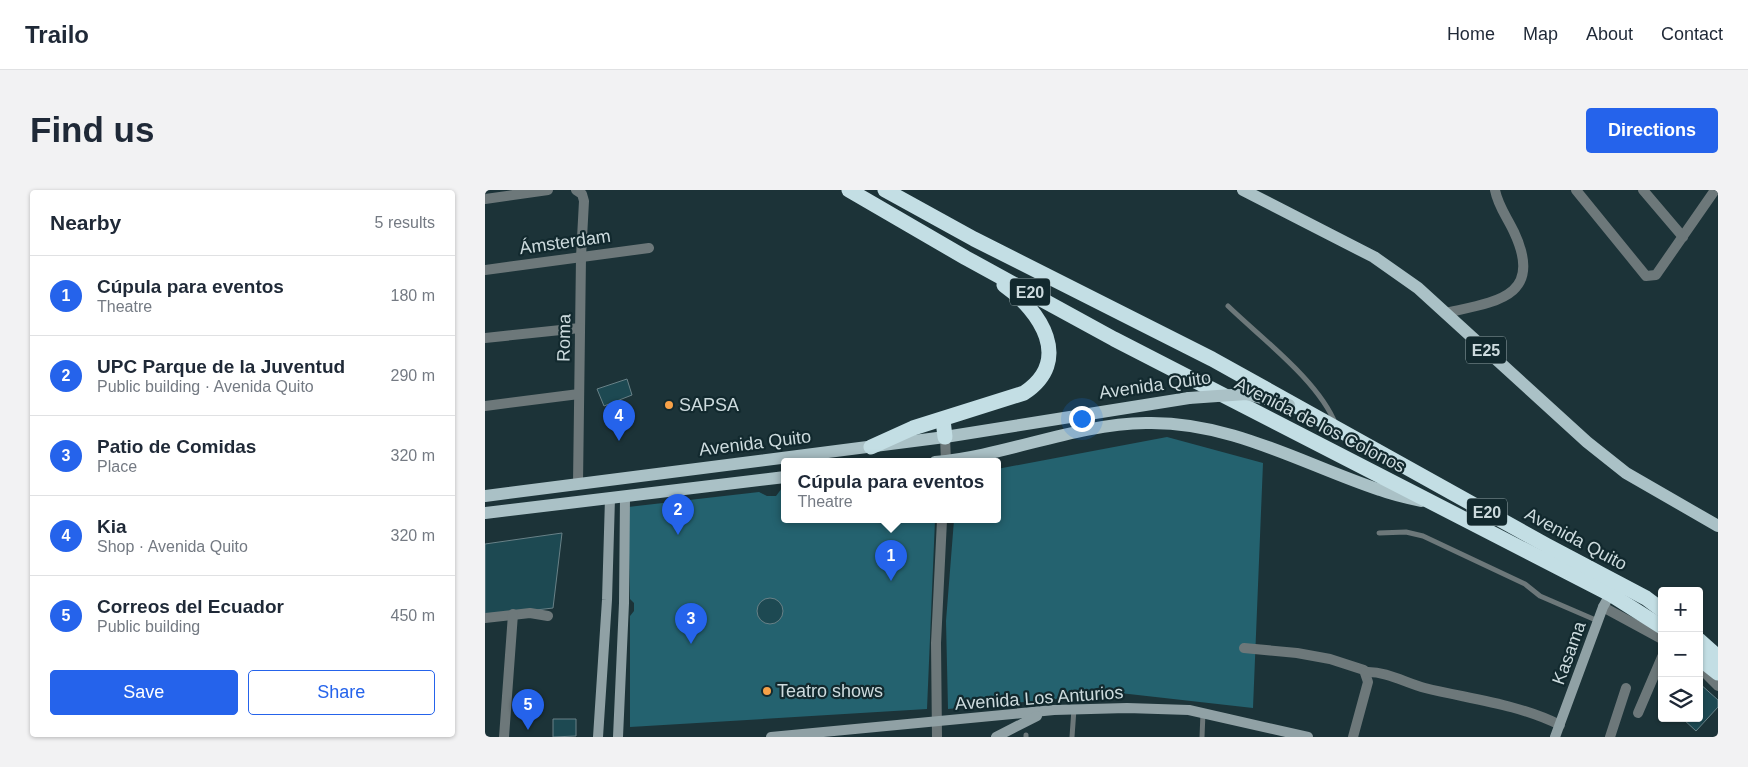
<!DOCTYPE html>
<meta charset="utf-8">
<style>
body{margin:0;font-family:Helvetica,sans-serif;background:#f2f2f3;color:#1f2937}
.controls{position:absolute;right:15px;bottom:15px;display:grid;overflow:hidden;border-radius:5px;box-shadow:0 1px 4px #0004}
.controls button{width:45px;height:45px;display:grid;place-items:center;padding:0;border:0;border-bottom:1px solid #e0e1e3;background:#fff;color:#1f2937;font:25px sans-serif}
.you{position:absolute;left:596px;top:228px;width:18px;height:18px;margin:-12px;border:4px solid #fff;border-radius:50%;background:#1a73e8;box-shadow:0 0 0 8px #1a73e833}
.badge{display:grid;place-items:center;width:32px;height:32px;border-radius:50%;background:#2563eb;color:#fff;font-size:16px;font-weight:700}
.pin{position:absolute;translate:-50% -41px;filter:drop-shadow(0 1px 2px #0008)}
.pin::after{content:'';position:absolute;top:26px;width:18px;height:15px;background:inherit;clip-path:polygon(0 0,100% 0,50% 100%)}
.popup{position:absolute;left:296px;top:268px;width:220px;height:65px;box-sizing:border-box;display:grid;place-content:center;border-radius:5px;background:#fff;filter:drop-shadow(0 1px 4px #0005);font-size:16px;white-space:nowrap;color:#747a83}
.popup b{font-size:19px;color:#1f2937}
.popup::after{content:'';position:absolute;left:50%;top:100%;margin-left:-10px;border:10px solid transparent;border-top-color:#fff}
.list{margin:0;padding:0;list-style:none}
h2{display:flex;justify-content:space-between;align-items:center;height:65px;margin:0;padding:0 20px;font-size:21px}
h2 small{font-size:16px;font-weight:400;color:#747a83}
.list li{display:grid;grid-template-columns:32px 1fr auto;gap:15px;align-items:center;box-sizing:border-box;height:80px;padding:0 20px;border-top:1px solid #e0e1e3}
.list b{display:block;font-size:19px;white-space:nowrap}
.list p{margin:0;font-size:16px;white-space:nowrap;color:#747a83}
.list em{font-size:16px;font-style:normal;color:#747a83}
.actions{display:flex;gap:10px;padding:15px 20px}
.actions a{flex:1;padding:11px 0;border:1px solid #2563eb;border-radius:5px;text-align:center;font-size:18px;color:#2563eb}
.actions .main{background:#2563eb;color:#fff}
.icon{flex:none;width:28px;height:28px;fill:none;stroke:currentColor;stroke-width:2;stroke-linecap:round;stroke-linejoin:round}
.map{position:relative;flex:none;width:1233px;height:547px;overflow:hidden;border-radius:5px}
header{display:flex;align-items:center;gap:30px;box-sizing:border-box;height:70px;padding:0 25px;background:#fff;border-bottom:1px solid #e0e1e3}
header strong{font-size:24px}
nav{display:flex;gap:28px;margin-inline-start:auto;font-size:18px}
.intro{display:flex;align-items:center;justify-content:space-between;box-sizing:border-box;height:120px;padding:0 30px}
h1{margin:0;font-size:35px}
.button{padding:12px 22px;border-radius:5px;background:#2563eb;color:#fff;font-size:18px;font-weight:700}
main{display:flex;gap:30px;padding:0 30px}
aside{flex:1;background:#fff;border-radius:5px;box-shadow:0 1px 4px #0004}
.map>svg:first-child{display:block}
.green{fill:#24626f}
.building{fill:#1d4952;stroke:#688187}
.lines{fill:none;stroke-linecap:round;stroke-linejoin:round}
.lane{stroke:#6d787a;stroke-width:5}
.street{stroke:#6d787a;stroke-width:10}
.secondary{stroke:#90a1a5;stroke-width:10}
.primary{stroke:#aac1c6;stroke-width:12}
.highway{stroke:#c3dee4;stroke-width:15}
.primary-bridge{stroke:#aac1c6;stroke-width:12}
.poi-dot{fill:#f7a148;stroke:#12292e;stroke-width:2}
.labels{text-anchor:middle;dominant-baseline:central;stroke-width:4.5;stroke-linejoin:round;paint-order:stroke}
.shield{fill:#12292e;stroke:#95a6a9;stroke-width:1}
.shield-label{font-size:16px;font-weight:bold;fill:#cddbde}
.street-label{font-size:18px;fill:#cddbde;stroke:#12292e}
.poi-label{font-size:18px;fill:#cddbde;stroke:#12292e;text-anchor:start}
</style>
<header>
<strong>Trailo</strong>
<nav><a>Home</a><a>Map</a><a>About</a><a>Contact</a></nav>
</header>
<div class="intro"><h1>Find us</h1><a class="button">Directions</a></div>
<main>
<aside>
<h2>Nearby<small>5 results</small></h2>
<ul class="list">
<li><span class="badge">1</span><div><b>Cúpula para eventos</b><p>Theatre</p></div><em>180 m</em></li>
<li><span class="badge">2</span><div><b>UPC Parque de la Juventud</b><p>Public building · Avenida Quito</p></div><em>290 m</em></li>
<li><span class="badge">3</span><div><b>Patio de Comidas</b><p>Place</p></div><em>320 m</em></li>
<li><span class="badge">4</span><div><b>Kia</b><p>Shop · Avenida Quito</p></div><em>320 m</em></li>
<li><span class="badge">5</span><div><b>Correos del Ecuador</b><p>Public building</p></div><em>450 m</em></li>
</ul>
<div class="actions"><a class="main">Save</a><a>Share</a></div>
</aside>
<div class="map">
<svg width="1233" height="547" viewBox="0 0 1233 547">
<rect width="100%" height="100%" fill="#1c3338"/>
<g class="green">
<polygon points="682,247 778,273 768,518 635,503 463,519 461,431 469,330 512,330 512,279"/>
<polygon points="297,298 300,298 300,330 450,330 442,519 145,537 145,426 149,421 149,413 145,409 143,317 274,302 282,306 291,306"/>
</g>
<g class="building">
<polygon points="142,189 147,205 119,216 112,199"/>
<polygon points="77,343 68,418 0,426 0,354"/>
<circle cx="285" cy="421" r="13"/>
<polygon points="1214,493 1233,510 1233,517 1211,541 1197,528 1214,528"/>
<polygon points="68,529 91,529 91,546 68,547"/>
</g>
<g class="lines">
<g class="lane">
<path d="M743 116C777 149 834 191 851 235"/>
<polyline points="894,343 921,342 938,346 1040,394 1055,406 1113,431"/>
<polyline points="541,547 541,545"/>
<polyline points="587,547 589,519"/>
<polyline points="717,547 718,523"/>
</g>
<g class="street">
<polyline points="91,0 97,4 99,11 96,67 93,293"/>
<polyline points="1091,0 1161,86 1171,85 1230,0"/>
<polyline points="1158,0 1198,47"/>
<polyline points="0,9 63,0"/>
<polyline points="0,80 164,58"/>
<path d="M960 123C1009 112 1060 108 1029 42 1022 27 1013 16 1010 0"/>
<polyline points="0,148 95,138"/>
<polyline points="0,216 94,204"/>
<polyline points="460,247 461,272"/>
<polyline points="1118,417 1177,449"/>
<polyline points="0,428 45,423 63,426"/>
<polyline points="759,458 812,463 845,469 879,480 883,492 868,547"/>
<polyline points="1214,477 1233,496"/>
<path d="M881 482C901 481 921 493 940 498 985 509 1033 514 1075 535"/>
<polyline points="1153,523 1177,467"/>
<polyline points="19,547 28,424"/>
<polyline points="452,547 451,453 457,330"/>
<polyline points="1125,547 1141,498"/>
</g>
<g class="secondary">
<polyline points="113,547 122,410 125,308"/>
<polyline points="133,547 139,413 140,307"/>
<polyline points="286,547 569,520 642,518 704,520 823,547"/>
<polyline points="511,547 552,526"/>
<polyline points="1070,547 1118,417 1128,399"/>
</g>
<g class="primary">
<polyline points="758,0 889,67 933,98 1102,252 1141,283 1233,336"/>
<path d="M450 272C521 266 589 234 661 233 746 231 817 274 895 300 908 305 922 308 936 311"/>
<polyline points="0,306 460,247 704,208"/>
<polyline points="0,323 300,287"/>
</g>
<g class="highway">
<polyline points="364,0 481,68 629,149 1125,404 1177,437"/>
<polyline points="400,0 489,49 727,169 1061,355 1161,408 1177,420"/>
<polyline points="458,230 460,247"/>
<path d="M386 257 428 238 539 203C588 171 556 121 519 95"/>
<polyline points="1214,450 1233,467"/>
<polyline points="1214,468 1233,483"/>
</g>
<polyline class="primary-bridge" points="704,208 761,204 804,215"/>
</g>
<g class="poi-dot">
<circle cx="184" cy="215" r="5"/>
<circle cx="282" cy="501" r="5"/>
</g>
<g class="labels">
<g class="shield">
<rect x="525" y="88.5" width="40" height="27" rx="4"/>
<rect x="981" y="146.5" width="40" height="27" rx="4"/>
<rect x="982" y="308.5" width="40" height="27" rx="4"/>
</g>
<g class="shield-label">
<text x="545" y="102">E20</text>
<text x="1001" y="160">E25</text>
<text x="1002" y="322">E20</text>
</g>
<g class="street-label">
<text transform="translate(80 52) rotate(-8)">Ámsterdam</text>
<text transform="translate(79 148) rotate(-89)">Roma</text>
<text transform="translate(670 195) rotate(-8)">Avenida Quito</text>
<text transform="translate(835 235) rotate(27)">Avenida de los Colonos</text>
<text transform="translate(270 253) rotate(-7)">Avenida Quito</text>
<text transform="translate(1091 349) rotate(28)">Avenida Quito</text>
<text transform="translate(1084 463) rotate(-70)">Kasama</text>
<text transform="translate(554 508) rotate(-4)">Avenida Los Anturios</text>
</g>
<g class="poi-label">
<text x="194" y="215">SAPSA</text>
<text x="292" y="501">Teatro shows</text>
</g>
</g>
</svg>
<div class="controls">
<button>+</button>
<button>−</button>
<button><svg class="icon" aria-label="layers" viewBox="0 0 24 24"><path d="M12 4l9 5-9 5-9-5zM3 14l9 5 9-5"/></svg></button>
</div>
<div class="you"></div>
<div class="pin badge" style="left:406px;top:391px">1</div>
<div class="popup"><b>Cúpula para eventos</b>Theatre</div>
<div class="pin badge" style="left:193px;top:345px">2</div>
<div class="pin badge" style="left:206px;top:454px">3</div>
<div class="pin badge" style="left:134px;top:251px">4</div>
<div class="pin badge" style="left:43px;top:540px">5</div>
</div>
</main>
